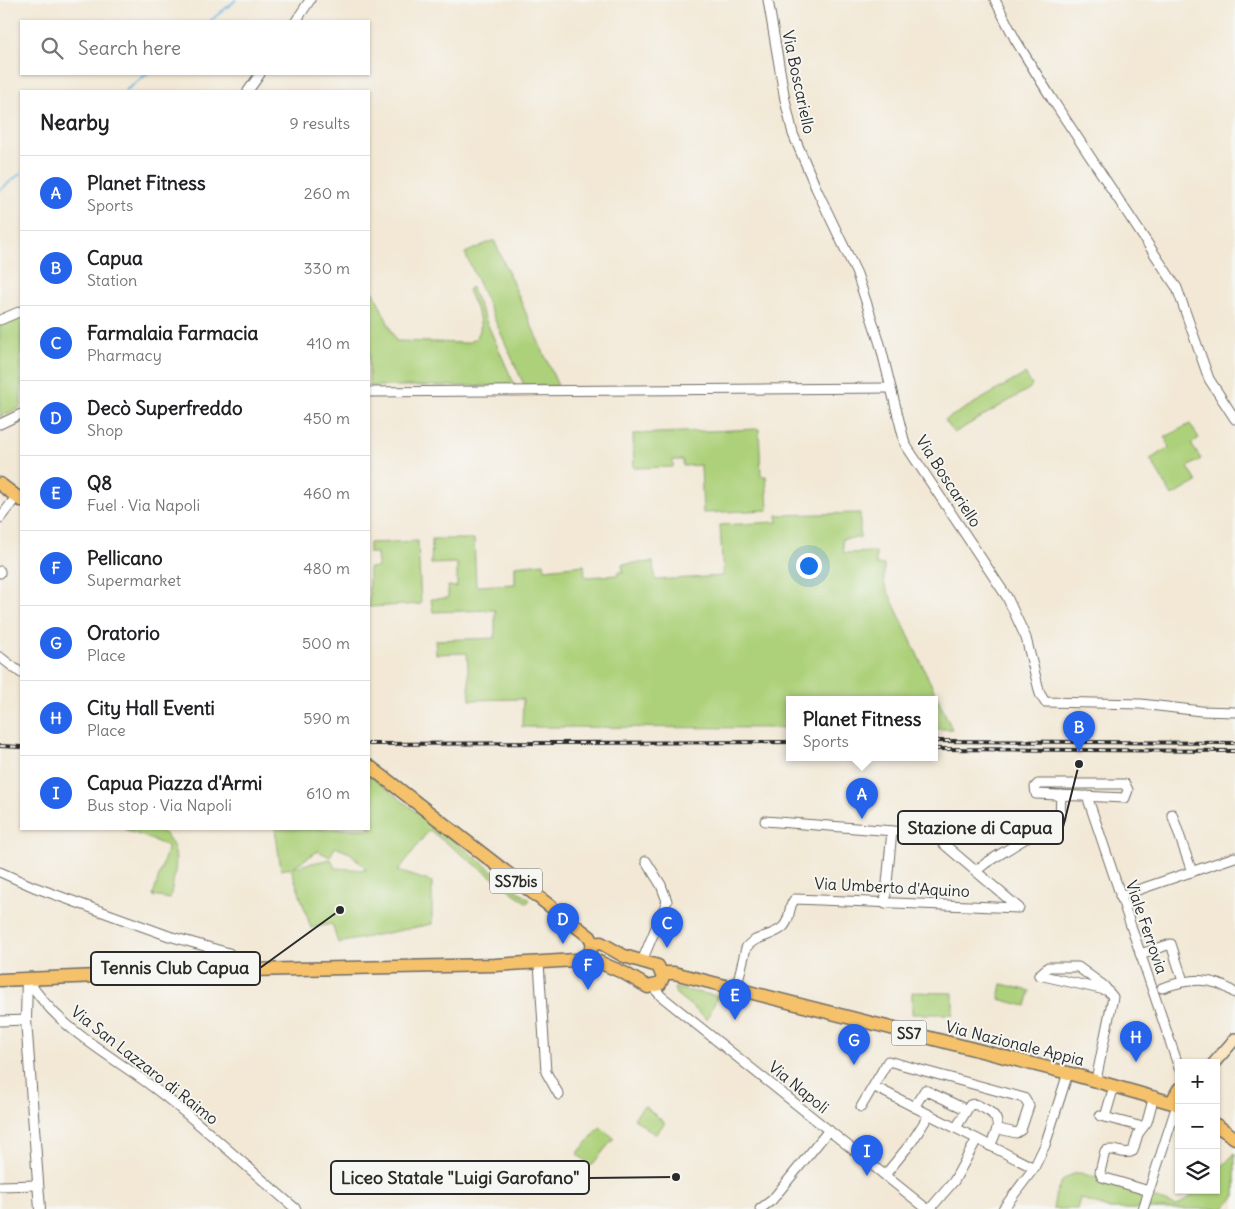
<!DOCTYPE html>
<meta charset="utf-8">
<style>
body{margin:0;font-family:Delius,sans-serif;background:#f6f6f6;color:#202124}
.controls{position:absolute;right:15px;bottom:15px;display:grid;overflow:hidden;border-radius:0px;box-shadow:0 1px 4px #0004}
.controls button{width:45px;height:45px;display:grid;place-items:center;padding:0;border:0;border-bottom:1px solid #e0e0e0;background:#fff;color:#202124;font:25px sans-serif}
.you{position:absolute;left:808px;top:565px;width:18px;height:18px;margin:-12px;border:4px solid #fff;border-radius:50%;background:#1a73e8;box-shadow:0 0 0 8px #1a73e833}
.badge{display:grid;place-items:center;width:32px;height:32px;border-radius:50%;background:#2563eb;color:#fff;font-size:16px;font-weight:700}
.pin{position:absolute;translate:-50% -41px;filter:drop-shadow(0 1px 2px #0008)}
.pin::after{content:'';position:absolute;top:26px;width:18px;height:15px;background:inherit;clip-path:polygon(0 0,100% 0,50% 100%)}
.popup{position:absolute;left:786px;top:696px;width:152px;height:65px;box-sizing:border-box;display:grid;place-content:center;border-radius:0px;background:#fff;filter:drop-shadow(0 1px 4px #0005);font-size:16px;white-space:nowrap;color:#757577}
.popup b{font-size:19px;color:#202124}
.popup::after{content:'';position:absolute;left:50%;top:100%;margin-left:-10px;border:10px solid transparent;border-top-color:#fff}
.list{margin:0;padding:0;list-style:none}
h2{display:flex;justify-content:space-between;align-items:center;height:65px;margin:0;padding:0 20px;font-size:21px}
h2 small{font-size:16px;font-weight:400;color:#757577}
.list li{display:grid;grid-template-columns:32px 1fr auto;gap:15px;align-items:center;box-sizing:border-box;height:75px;padding:0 20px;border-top:1px solid #e0e0e0}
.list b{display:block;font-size:19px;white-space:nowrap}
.list p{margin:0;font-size:16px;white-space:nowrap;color:#757577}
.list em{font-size:16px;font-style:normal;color:#757577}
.icon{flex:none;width:28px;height:28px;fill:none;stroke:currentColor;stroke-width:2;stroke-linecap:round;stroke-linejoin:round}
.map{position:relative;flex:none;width:1235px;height:1209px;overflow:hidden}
.search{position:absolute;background:#fff;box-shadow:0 1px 4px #0004;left:20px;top:20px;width:350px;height:55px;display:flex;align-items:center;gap:12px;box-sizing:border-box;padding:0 18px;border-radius:0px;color:#757577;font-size:19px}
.panel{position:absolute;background:#fff;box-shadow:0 1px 4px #0004;left:20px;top:90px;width:350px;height:740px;border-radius:0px}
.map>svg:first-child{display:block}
.green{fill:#add17a;stroke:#6c7e52;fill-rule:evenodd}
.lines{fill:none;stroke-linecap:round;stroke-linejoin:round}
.stream{stroke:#6db6e5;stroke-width:2}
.minor-casing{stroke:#716d66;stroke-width:11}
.tertiary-casing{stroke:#716d66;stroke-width:12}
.secondary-casing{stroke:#716d66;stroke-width:14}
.primary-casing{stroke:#716d66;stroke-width:15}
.minor{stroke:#fff;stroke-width:9}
.tertiary{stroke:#fff;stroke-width:10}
.secondary{stroke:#fbe6c4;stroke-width:11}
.primary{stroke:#f5c16b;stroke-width:12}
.rail-casing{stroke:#2b2b2b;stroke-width:4}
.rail{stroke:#f6f6f2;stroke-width:2;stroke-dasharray:5.5;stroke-linecap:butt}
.labels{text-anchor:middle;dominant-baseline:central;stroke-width:4;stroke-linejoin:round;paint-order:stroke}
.shield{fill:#f6f6f2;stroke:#686867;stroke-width:1}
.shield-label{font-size:15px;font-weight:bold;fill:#2b2b2b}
.street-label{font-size:16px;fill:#2b2b2b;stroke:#f6f6f2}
.leader{fill:none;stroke:#2b2b2b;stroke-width:2}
.callout-dot{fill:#2b2b2b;stroke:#f6f6f2;stroke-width:2}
.callout{fill:#f6f6f2;stroke:#2b2b2b;stroke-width:2}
.callout-label{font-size:18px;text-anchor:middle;font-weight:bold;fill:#2b2b2b}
</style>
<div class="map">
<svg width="1235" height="1209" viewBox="0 0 1235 1209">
<rect width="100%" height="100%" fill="#f6f6f2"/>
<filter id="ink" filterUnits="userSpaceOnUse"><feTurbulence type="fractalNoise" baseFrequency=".02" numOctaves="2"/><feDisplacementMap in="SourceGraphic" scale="10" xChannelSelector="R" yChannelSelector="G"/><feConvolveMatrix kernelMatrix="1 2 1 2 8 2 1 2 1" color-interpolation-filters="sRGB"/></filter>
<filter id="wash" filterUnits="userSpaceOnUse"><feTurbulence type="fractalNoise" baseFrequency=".0096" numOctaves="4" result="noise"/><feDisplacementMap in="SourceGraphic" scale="20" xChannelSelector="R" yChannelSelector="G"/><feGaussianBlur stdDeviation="1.12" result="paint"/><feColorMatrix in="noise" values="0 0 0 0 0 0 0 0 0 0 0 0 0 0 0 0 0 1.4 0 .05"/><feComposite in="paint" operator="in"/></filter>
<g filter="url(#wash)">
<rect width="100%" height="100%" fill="#f2e8d5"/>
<g class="green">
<polygon points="494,240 501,256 558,386 524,385 465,253"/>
<path d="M471 287 515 386H369V294L374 292 396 341 466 343C493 334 475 309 468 290Z"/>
<polygon points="21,314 21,407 0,417 0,324"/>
<polygon points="1025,374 1032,385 1029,389 954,433 945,420"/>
<polygon points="1190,424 1199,438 1191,444 1201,459 1188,467 1197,482 1172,496 1150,459 1169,448 1165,437"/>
<polygon points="759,429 761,476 766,476 768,510 703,513 701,465 683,466 683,460 673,460 673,467 634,468 633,434"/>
<polygon points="860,513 860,538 842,539 844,553 876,552 876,565 884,565 884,583 952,729 935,729 934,700 790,700 789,728 522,727 523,699 470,700 467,653 436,654 435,640 495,638 495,610 433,612 431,599 448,598 448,586 457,587 457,563 431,564 432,539 474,539 476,586 515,584 515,566 544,563 545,569 584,565 585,577 618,575 618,572 623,572 622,564 653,562 655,580 723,576 720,525 778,522 777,515"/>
<polygon points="418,541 421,604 369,607 369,568 378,567 377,553 369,553 369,543"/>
<path d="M369 775 530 900 527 903 429 830 398 871 432 882V924L338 943 332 924 311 928 291 868 281 870 275 829H369ZM335 847 350 853 367 870 335 868 331 859 293 867 318 851 330 857Z"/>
<path d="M159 829C185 848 174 872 170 899L153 896 168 846 124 829Z"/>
<polygon points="1002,984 1030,991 1026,1006 999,999"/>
<polygon points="674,988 718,996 707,1019 676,994"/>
<polygon points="912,992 953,993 953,1014 912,1014"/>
<polygon points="644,1106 665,1123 655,1135 634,1118"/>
<polygon points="600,1127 614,1138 591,1166 577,1154"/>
<path d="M1235 1153V1196L1223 1209H1110L1080 1198 1077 1209H1053C1056 1191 1059 1174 1081 1173L1177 1206 1199 1190H1216V1173Z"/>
</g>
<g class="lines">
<g class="stream">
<polyline points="210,21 236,0"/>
<polyline points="125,91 147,74"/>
<polyline points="0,190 21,173"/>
</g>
</g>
</g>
<g filter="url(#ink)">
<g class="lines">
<defs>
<g id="minor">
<polyline points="768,0 785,100 793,134 816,188 857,274 880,344 905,444 1007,597 1026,638 1040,694 1045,702 1141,704 1201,711 1235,712"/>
<polyline points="995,0 1015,39 1052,99 1177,288 1209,379 1235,419"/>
<polyline points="296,21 310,0"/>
<polyline points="248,91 260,74"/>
<polyline points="0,320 21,311"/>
<polyline points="369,392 891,388"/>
<polyline points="0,424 21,414"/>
<polyline points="0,518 17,496"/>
<polyline points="0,571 0,573"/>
<polyline points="0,657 21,673"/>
<polygon points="1038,784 1125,784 1128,790 1125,798 1036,794 1035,787"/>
<polyline points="1087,796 1179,1068"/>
<polyline points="1172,814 1192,872"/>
<polyline points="976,871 986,863 1060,817 1061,795"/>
<polyline points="0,872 34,887 169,936 229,953 247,970"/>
<polyline points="1120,896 1235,857"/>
<polyline points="885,904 892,831"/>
<polyline points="1140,954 1171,944 1183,981"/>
<polyline points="642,961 667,901 661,885 646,861"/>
<polyline points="539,963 546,1072 559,1095"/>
<polyline points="1039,975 1048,967 1078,967 1104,986 1113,997 1096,1080"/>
<polyline points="1039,975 1105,990"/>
<path d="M27 978C58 1031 116 1057 162 1094 208 1130 251 1171 296 1209"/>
<polyline points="653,987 661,996 927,1209"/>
<path d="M1162 988C1189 979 1211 975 1235 993"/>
<path d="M736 989 746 948C754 936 772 937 783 927 792 918 787 907 795 899L1019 908 932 834 765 821"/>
<polyline points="0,1021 26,1020"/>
<polyline points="875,1087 1034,1168"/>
<polyline points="861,1107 888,1061 1024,1098 1029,1106 1021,1130 1016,1133 999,1129"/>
<polyline points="914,1107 925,1090 965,1109"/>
<polyline points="1100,1116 1143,1127"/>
<polyline points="1105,1117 1114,1086"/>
<path d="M956 1128 970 1105C976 1103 979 1106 985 1109 1003 1118 998 1130 990 1146"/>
<polyline points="885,1175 911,1143 929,1115"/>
<polyline points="0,1186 38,1185"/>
<path d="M1149 1191 1102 1177 1100 1172 1105 1151C1114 1147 1125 1156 1133 1151L1138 1134 1147 1122 1154 1096"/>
<polyline points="760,1209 772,1200 829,1130"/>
<polyline points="930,1209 954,1181 977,1139"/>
<polyline points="1003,1209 1034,1168 1045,1145 1068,1073"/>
<polyline points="1143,1209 1177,1105"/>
</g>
<polyline id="tertiary" points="27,978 26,1020 40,1209"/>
<polyline id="secondary" points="1214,1063 1235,1039"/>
<g id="primary">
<polyline points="0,484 21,500"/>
<polyline points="369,766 590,937 593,944"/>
<polygon points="601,943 624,956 658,966 663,977 660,984 648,987 624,973 592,959 589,954 593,944"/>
<polyline points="661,973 674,973 1068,1073 1176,1104"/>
<polyline points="0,980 247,970 495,965 592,959"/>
<polyline points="1179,1089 1174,1098 1179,1106"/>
<polyline points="1216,1125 1235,1138"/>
</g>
</defs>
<use href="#minor" class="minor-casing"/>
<use href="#tertiary" class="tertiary-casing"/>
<use href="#secondary" class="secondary-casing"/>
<use href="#primary" class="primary-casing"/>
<use href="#minor" class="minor"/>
<use href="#tertiary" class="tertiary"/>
<use href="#secondary" class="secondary"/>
<use href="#primary" class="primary"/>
<defs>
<g id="rail">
<polyline points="934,741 1235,743"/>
<polyline points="369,744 790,742"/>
<polyline points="0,746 21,747"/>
<polyline points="934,749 1235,751"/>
</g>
</defs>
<use href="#rail" class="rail-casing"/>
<use href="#rail" class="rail"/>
</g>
</g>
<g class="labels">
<g class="shield">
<rect x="490" y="868.5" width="52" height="25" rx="4"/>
<rect x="891.5" y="1020.5" width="35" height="25" rx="4"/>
</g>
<g class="shield-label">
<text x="516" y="881">SS7bis</text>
<text x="909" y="1033">SS7</text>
</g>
<g class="street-label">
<text transform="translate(799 82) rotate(78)">Via Boscariello</text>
<text transform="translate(949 481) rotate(57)">Via Boscariello</text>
<text transform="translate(892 887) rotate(3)">Via Umberto d'Aquino</text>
<text transform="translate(1147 927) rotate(71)">Viale Ferrovia</text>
<text transform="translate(1015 1043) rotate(14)">Via Nazionale Appia</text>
<text transform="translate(145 1065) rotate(38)">Via San Lazzaro di Raimo</text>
<text transform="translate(799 1087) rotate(39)">Via Napoli</text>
</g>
</g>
<path class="leader" d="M1079 764L1063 827M340 910L260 968M676 1177L589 1178"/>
<g class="callout-dot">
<circle cx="1079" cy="764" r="5"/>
<circle cx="340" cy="910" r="5"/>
<circle cx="676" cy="1177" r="5"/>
</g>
<g class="callout">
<rect x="898" y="811" width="165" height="33" rx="5"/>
<rect x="91" y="952" width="169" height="33" rx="5"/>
<rect x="331" y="1161" width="258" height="33" rx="5"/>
</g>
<g class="callout-label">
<text x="980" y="834">Stazione di Capua</text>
<text x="175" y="974">Tennis Club Capua</text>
<text x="460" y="1184">Liceo Statale "Luigi Garofano"</text>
</g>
</svg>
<div class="controls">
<button>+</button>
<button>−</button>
<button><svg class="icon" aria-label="layers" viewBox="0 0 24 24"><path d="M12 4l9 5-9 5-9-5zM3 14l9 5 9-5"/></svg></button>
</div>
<div class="you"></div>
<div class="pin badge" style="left:862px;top:819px">A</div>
<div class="popup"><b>Planet Fitness</b>Sports</div>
<div class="pin badge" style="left:1079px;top:752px">B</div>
<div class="pin badge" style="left:667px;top:948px">C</div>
<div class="pin badge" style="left:563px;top:944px">D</div>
<div class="pin badge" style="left:735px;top:1020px">E</div>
<div class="pin badge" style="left:588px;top:990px">F</div>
<div class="pin badge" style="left:854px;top:1065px">G</div>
<div class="pin badge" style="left:1136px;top:1062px">H</div>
<div class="pin badge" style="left:867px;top:1176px">I</div>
<div class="search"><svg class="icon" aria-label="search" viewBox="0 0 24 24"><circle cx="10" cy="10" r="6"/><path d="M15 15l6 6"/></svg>Search here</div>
<section class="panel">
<h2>Nearby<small>9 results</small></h2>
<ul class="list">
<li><span class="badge">A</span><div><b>Planet Fitness</b><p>Sports</p></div><em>260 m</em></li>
<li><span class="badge">B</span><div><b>Capua</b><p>Station</p></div><em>330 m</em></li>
<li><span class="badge">C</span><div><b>Farmalaia Farmacia</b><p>Pharmacy</p></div><em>410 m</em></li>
<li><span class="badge">D</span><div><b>Decò Superfreddo</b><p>Shop</p></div><em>450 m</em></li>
<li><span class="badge">E</span><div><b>Q8</b><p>Fuel · Via Napoli</p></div><em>460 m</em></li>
<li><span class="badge">F</span><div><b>Pellicano</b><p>Supermarket</p></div><em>480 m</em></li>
<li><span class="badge">G</span><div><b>Oratorio</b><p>Place</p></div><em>500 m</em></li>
<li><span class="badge">H</span><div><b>City Hall Eventi</b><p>Place</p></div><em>590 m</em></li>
<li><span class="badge">I</span><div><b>Capua Piazza d'Armi</b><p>Bus stop · Via Napoli</p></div><em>610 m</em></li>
</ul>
</section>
</div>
